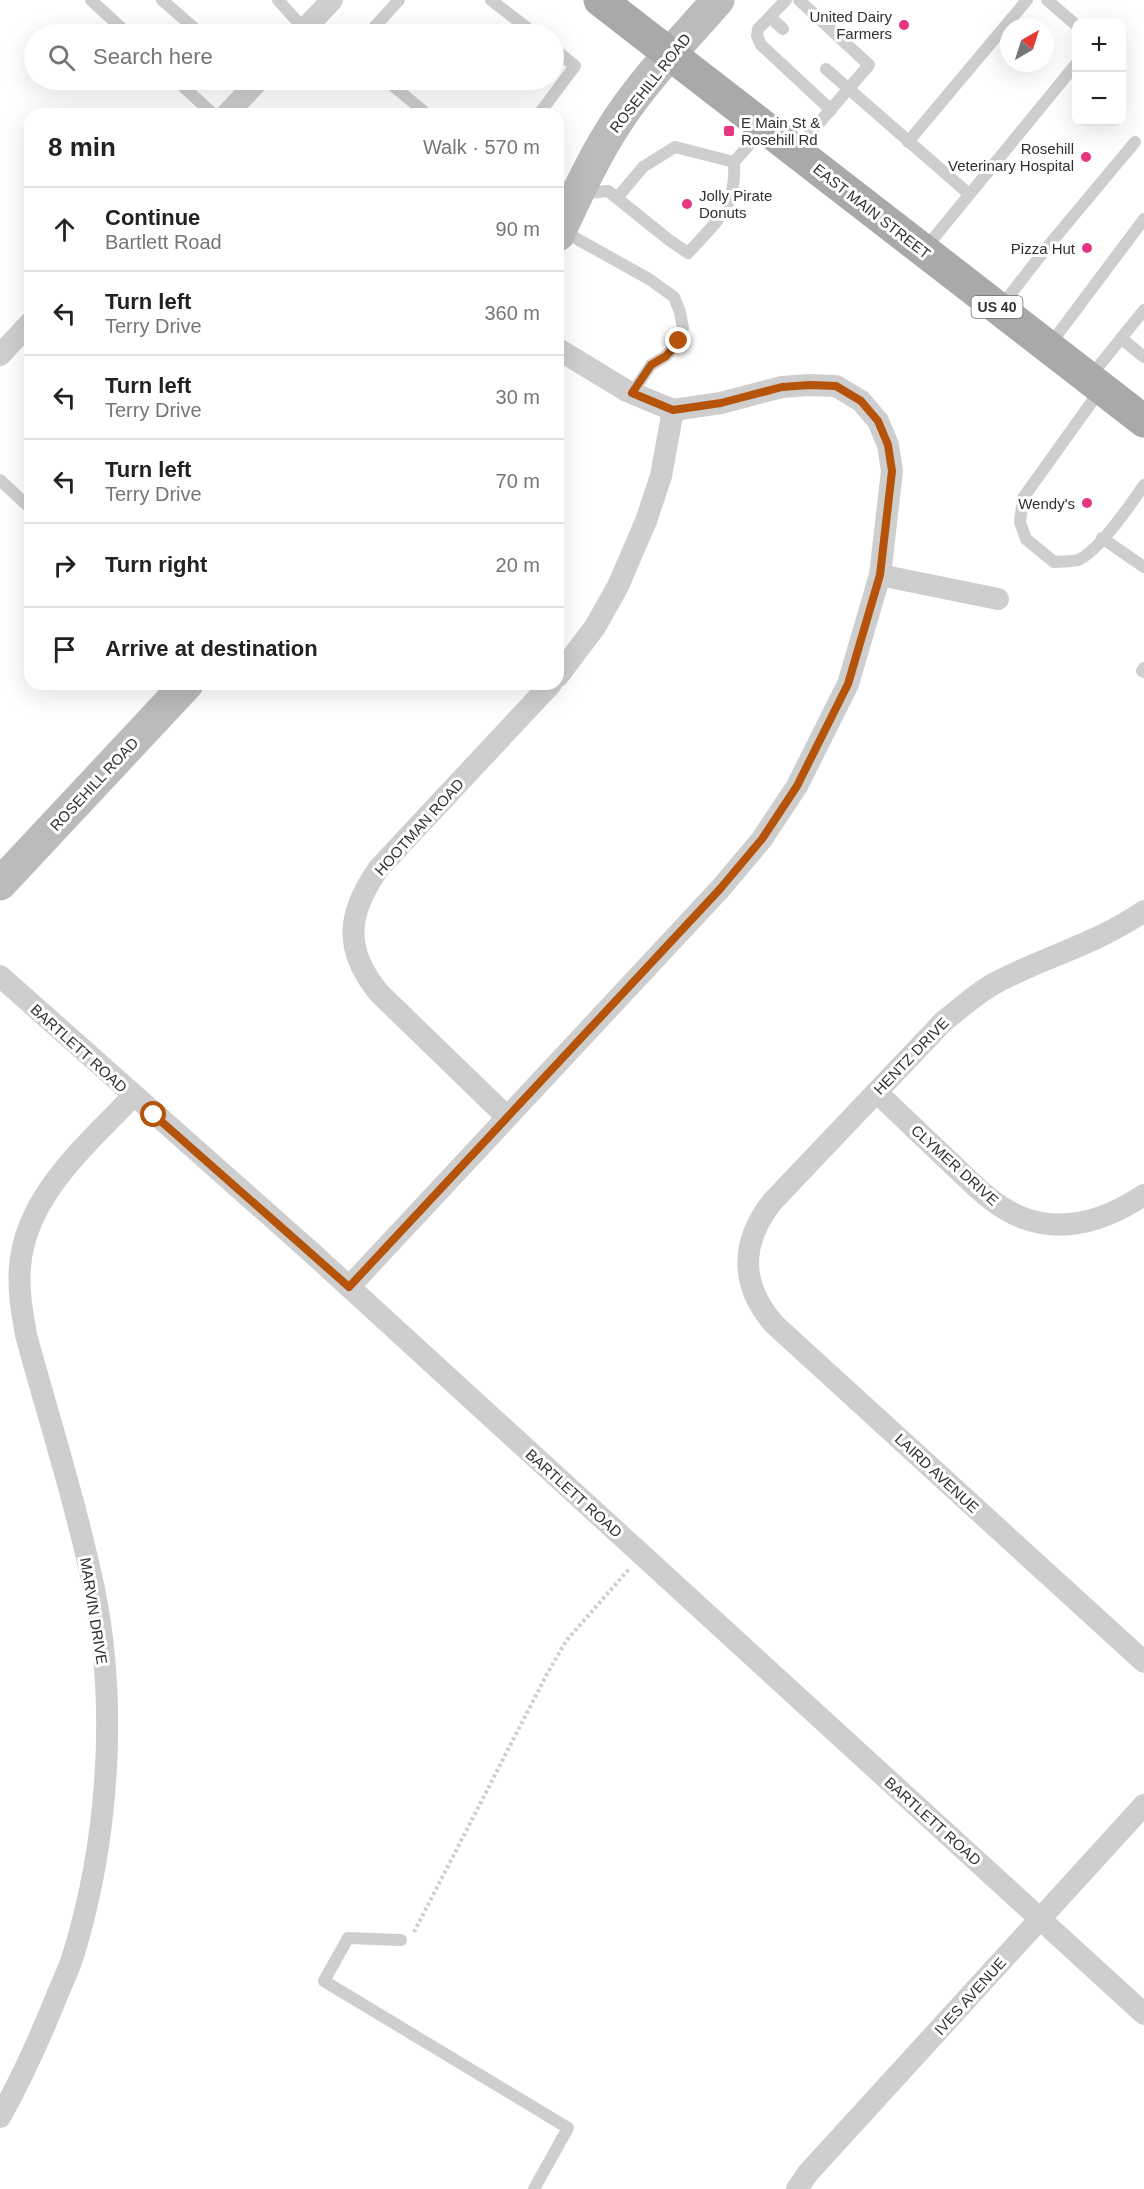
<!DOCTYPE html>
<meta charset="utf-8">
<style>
body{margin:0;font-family:Helvetica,sans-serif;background:#f2f2f2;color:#222}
.controls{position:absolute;right:18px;top:18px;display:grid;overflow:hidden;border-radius:12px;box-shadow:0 6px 24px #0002}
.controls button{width:54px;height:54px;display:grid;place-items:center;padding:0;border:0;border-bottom:2px solid #e0e0e0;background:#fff;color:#222;font:30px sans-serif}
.compass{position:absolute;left:1000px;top:18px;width:54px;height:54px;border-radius:50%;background:#fff;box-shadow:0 6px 24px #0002;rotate:39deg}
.stop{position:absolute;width:18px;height:18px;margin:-14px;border:4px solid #b45309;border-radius:50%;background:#fff}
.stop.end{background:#b45309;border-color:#fff;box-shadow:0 2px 6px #0008}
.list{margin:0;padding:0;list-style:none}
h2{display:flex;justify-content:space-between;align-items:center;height:78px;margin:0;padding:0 24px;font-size:26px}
h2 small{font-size:20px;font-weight:400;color:#767676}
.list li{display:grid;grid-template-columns:39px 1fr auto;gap:18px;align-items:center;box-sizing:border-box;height:84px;padding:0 24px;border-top:2px solid #e0e0e0}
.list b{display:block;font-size:22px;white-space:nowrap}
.list p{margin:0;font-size:20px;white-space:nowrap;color:#767676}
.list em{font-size:20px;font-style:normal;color:#767676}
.icon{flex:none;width:33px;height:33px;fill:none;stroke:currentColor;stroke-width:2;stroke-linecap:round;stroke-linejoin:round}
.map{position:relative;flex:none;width:1144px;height:2189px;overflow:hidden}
.search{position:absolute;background:#fff;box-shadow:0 6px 24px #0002;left:24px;top:24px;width:540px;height:66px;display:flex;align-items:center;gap:15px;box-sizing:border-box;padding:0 21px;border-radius:33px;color:#767676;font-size:22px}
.panel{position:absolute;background:#fff;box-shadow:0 6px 24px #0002;left:24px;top:108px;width:540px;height:582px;border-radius:18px}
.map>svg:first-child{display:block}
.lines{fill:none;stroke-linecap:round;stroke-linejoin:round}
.path{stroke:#cecece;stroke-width:4;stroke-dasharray:3 3;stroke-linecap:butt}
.lane{stroke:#cecece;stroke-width:12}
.street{stroke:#cecece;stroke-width:22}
.secondary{stroke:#bbb;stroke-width:33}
.primary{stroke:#a9a9a9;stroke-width:33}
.route{stroke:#b45309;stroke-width:8}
.poi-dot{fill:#e53682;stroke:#fff;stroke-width:2}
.labels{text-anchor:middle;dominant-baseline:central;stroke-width:6;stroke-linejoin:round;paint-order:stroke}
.shield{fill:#fff;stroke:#6f6f6f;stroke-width:1.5}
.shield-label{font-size:14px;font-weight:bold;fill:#313131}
.poi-label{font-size:15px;fill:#313131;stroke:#fff;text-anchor:end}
.street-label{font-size:15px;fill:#313131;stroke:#fff}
</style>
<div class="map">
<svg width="1144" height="2189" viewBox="0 0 1144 2189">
<rect width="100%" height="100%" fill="#fff"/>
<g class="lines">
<polyline class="path" points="414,1932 547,1674 566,1641 629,1569"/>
<g class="lane">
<polyline points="91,0 128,34"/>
<polyline points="162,0 201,34"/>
<polyline points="278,0 305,30"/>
<polyline points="491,0 535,34"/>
<polyline points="786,0 758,29 757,36 761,45 831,110"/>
<polyline points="1047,0 1076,25"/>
<polyline points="770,17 783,29"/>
<polyline points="368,34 399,0"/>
<polyline points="826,69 969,194"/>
<polyline points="176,80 213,114"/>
<polyline points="386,80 427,114"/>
<polyline points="539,114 575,66 554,49"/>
<polyline points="908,142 1027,0"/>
<polyline points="795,151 869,65 799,0"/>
<path d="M558 184 578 194 608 191 669 240 688 253C716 222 737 208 734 162L763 129"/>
<polyline points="617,198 643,167 675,147 734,162"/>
<polyline points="561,230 649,279 674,297 680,312 683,328 679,341 666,356 651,365 632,393"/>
<polyline points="924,250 1076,64"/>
<polyline points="1000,308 1044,251 1135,142"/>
<polyline points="1121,338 1144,357"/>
<polyline points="1049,346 1144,219"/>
<polyline points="1090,377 1144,310"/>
<path d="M1101 389 1023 498 1020 522 1026 539 1054 562C1061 561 1071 562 1078 560 1100 550 1130 505 1144 485"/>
<polyline points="0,480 30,508"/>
<polyline points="1102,538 1144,567"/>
<polyline points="1144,668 1142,671 1144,672"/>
<polyline points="401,1940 348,1938 324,1981 568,2128 534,2189"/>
</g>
<g class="street">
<polyline points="300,34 332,0"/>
<polyline points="227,114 259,80"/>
<polyline points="0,355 30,323"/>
<polyline points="880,575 998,599"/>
<polyline points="558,676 595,627 618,586 646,521 661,476 673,410"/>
<path d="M1144 911C1100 942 1048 956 1001 980 980 990 962 1007 944 1021L772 1202C740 1243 740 1286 775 1325L1144 1662"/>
<polyline points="0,976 311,1252 1144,2014"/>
<path d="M877 1092C901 1116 926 1139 950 1162 972 1183 994 1207 1023 1218 1066 1234 1108 1219 1144 1195"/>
<path d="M507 1117 379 993C343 949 347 913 379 868L551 684"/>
<polyline points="349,1287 720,889 762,839 797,786 848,684 880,575 892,471 888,445 878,421 861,401 836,386 809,385 782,387 721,403 673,410 627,391 558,349"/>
<path d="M0 2117C21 2080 38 2042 54 2003 60 1987 68 1972 73 1956 108 1842 118 1707 94 1589 76 1504 49 1419 26 1335 22 1312 18 1290 20 1266 26 1195 87 1145 133 1096"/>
<polyline points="797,2189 808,2173 1144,1805"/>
</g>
<g class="secondary">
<path d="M558 235C576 196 594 156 618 120 646 77 684 39 718 0"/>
<polyline points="0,884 187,684"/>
</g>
<polyline class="primary" points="600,0 1144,421"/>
</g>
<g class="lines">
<polyline class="route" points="154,1115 349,1287 720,889 762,839 797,786 848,684 880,575 892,471 888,445 878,421 861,401 836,386 810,385 782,387 721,403 673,410 632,393 651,365 666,356 679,341"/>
</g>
<g class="poi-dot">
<circle cx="904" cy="25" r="6"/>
<rect x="723" y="125" width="12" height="12" rx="3"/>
<circle cx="1086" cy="157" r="6"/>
<circle cx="687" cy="204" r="6"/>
<circle cx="1087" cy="248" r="6"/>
<circle cx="1087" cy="503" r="6"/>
</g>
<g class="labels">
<rect class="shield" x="971.5" y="296" width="51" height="22" rx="4.5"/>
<g class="shield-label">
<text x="997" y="307">US 40</text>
</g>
<g class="poi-label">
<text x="892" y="16">United Dairy<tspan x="892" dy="17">Farmers</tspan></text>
<text x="741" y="122" text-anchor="start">E Main St &amp;<tspan x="741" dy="17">Rosehill Rd</tspan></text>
<text x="1074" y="148">Rosehill<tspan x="1074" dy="17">Veterinary Hospital</tspan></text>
<text x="699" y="195" text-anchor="start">Jolly Pirate<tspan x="699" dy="17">Donuts</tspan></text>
<text x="1075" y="248">Pizza Hut</text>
<text x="1075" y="503">Wendy's</text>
</g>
<g class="street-label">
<text transform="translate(650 83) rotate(-52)">ROSEHILL ROAD</text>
<text transform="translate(872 211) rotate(38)">EAST MAIN STREET</text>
<text transform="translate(94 784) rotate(-47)">ROSEHILL ROAD</text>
<text transform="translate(419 827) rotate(-48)">HOOTMAN ROAD</text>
<text transform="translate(79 1048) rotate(42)">BARTLETT ROAD</text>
<text transform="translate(911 1056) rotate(-46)">HENTZ DRIVE</text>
<text transform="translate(955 1165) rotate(42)">CLYMER DRIVE</text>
<text transform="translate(937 1473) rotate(43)">LAIRD AVENUE</text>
<text transform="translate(574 1493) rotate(42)">BARTLETT ROAD</text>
<text transform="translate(94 1611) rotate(81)">MARVIN DRIVE</text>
<text transform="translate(933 1821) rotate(42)">BARTLETT ROAD</text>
<text transform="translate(970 1996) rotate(-48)">IVES AVENUE</text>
</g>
</g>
</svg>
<div class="controls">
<button>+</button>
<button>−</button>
</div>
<svg class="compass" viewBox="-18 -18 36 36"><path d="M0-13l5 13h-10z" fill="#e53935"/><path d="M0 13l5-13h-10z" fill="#767676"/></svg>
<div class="stop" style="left:154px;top:1115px"></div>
<div class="stop end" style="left:679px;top:341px"></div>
<div class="search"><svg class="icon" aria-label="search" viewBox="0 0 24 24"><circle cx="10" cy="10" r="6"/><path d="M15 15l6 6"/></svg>Search here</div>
<section class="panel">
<h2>8 min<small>Walk · 570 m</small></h2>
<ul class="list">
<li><svg class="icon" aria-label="ahead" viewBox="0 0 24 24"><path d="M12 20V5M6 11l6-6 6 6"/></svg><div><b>Continue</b><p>Bartlett Road</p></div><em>90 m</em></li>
<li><svg class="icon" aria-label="left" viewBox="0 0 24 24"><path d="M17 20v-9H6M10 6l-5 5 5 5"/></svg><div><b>Turn left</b><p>Terry Drive</p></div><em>360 m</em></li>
<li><svg class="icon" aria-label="left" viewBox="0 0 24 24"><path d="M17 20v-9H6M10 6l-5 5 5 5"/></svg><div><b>Turn left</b><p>Terry Drive</p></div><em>30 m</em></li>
<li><svg class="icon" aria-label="left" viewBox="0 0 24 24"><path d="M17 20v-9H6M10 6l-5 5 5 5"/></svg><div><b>Turn left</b><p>Terry Drive</p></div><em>70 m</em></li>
<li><svg class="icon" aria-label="right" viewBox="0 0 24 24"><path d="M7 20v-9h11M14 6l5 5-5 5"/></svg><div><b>Turn right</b></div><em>20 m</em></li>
<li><svg class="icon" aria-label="arrive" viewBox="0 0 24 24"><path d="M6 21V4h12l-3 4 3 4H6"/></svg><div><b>Arrive at destination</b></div></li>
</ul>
</section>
</div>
